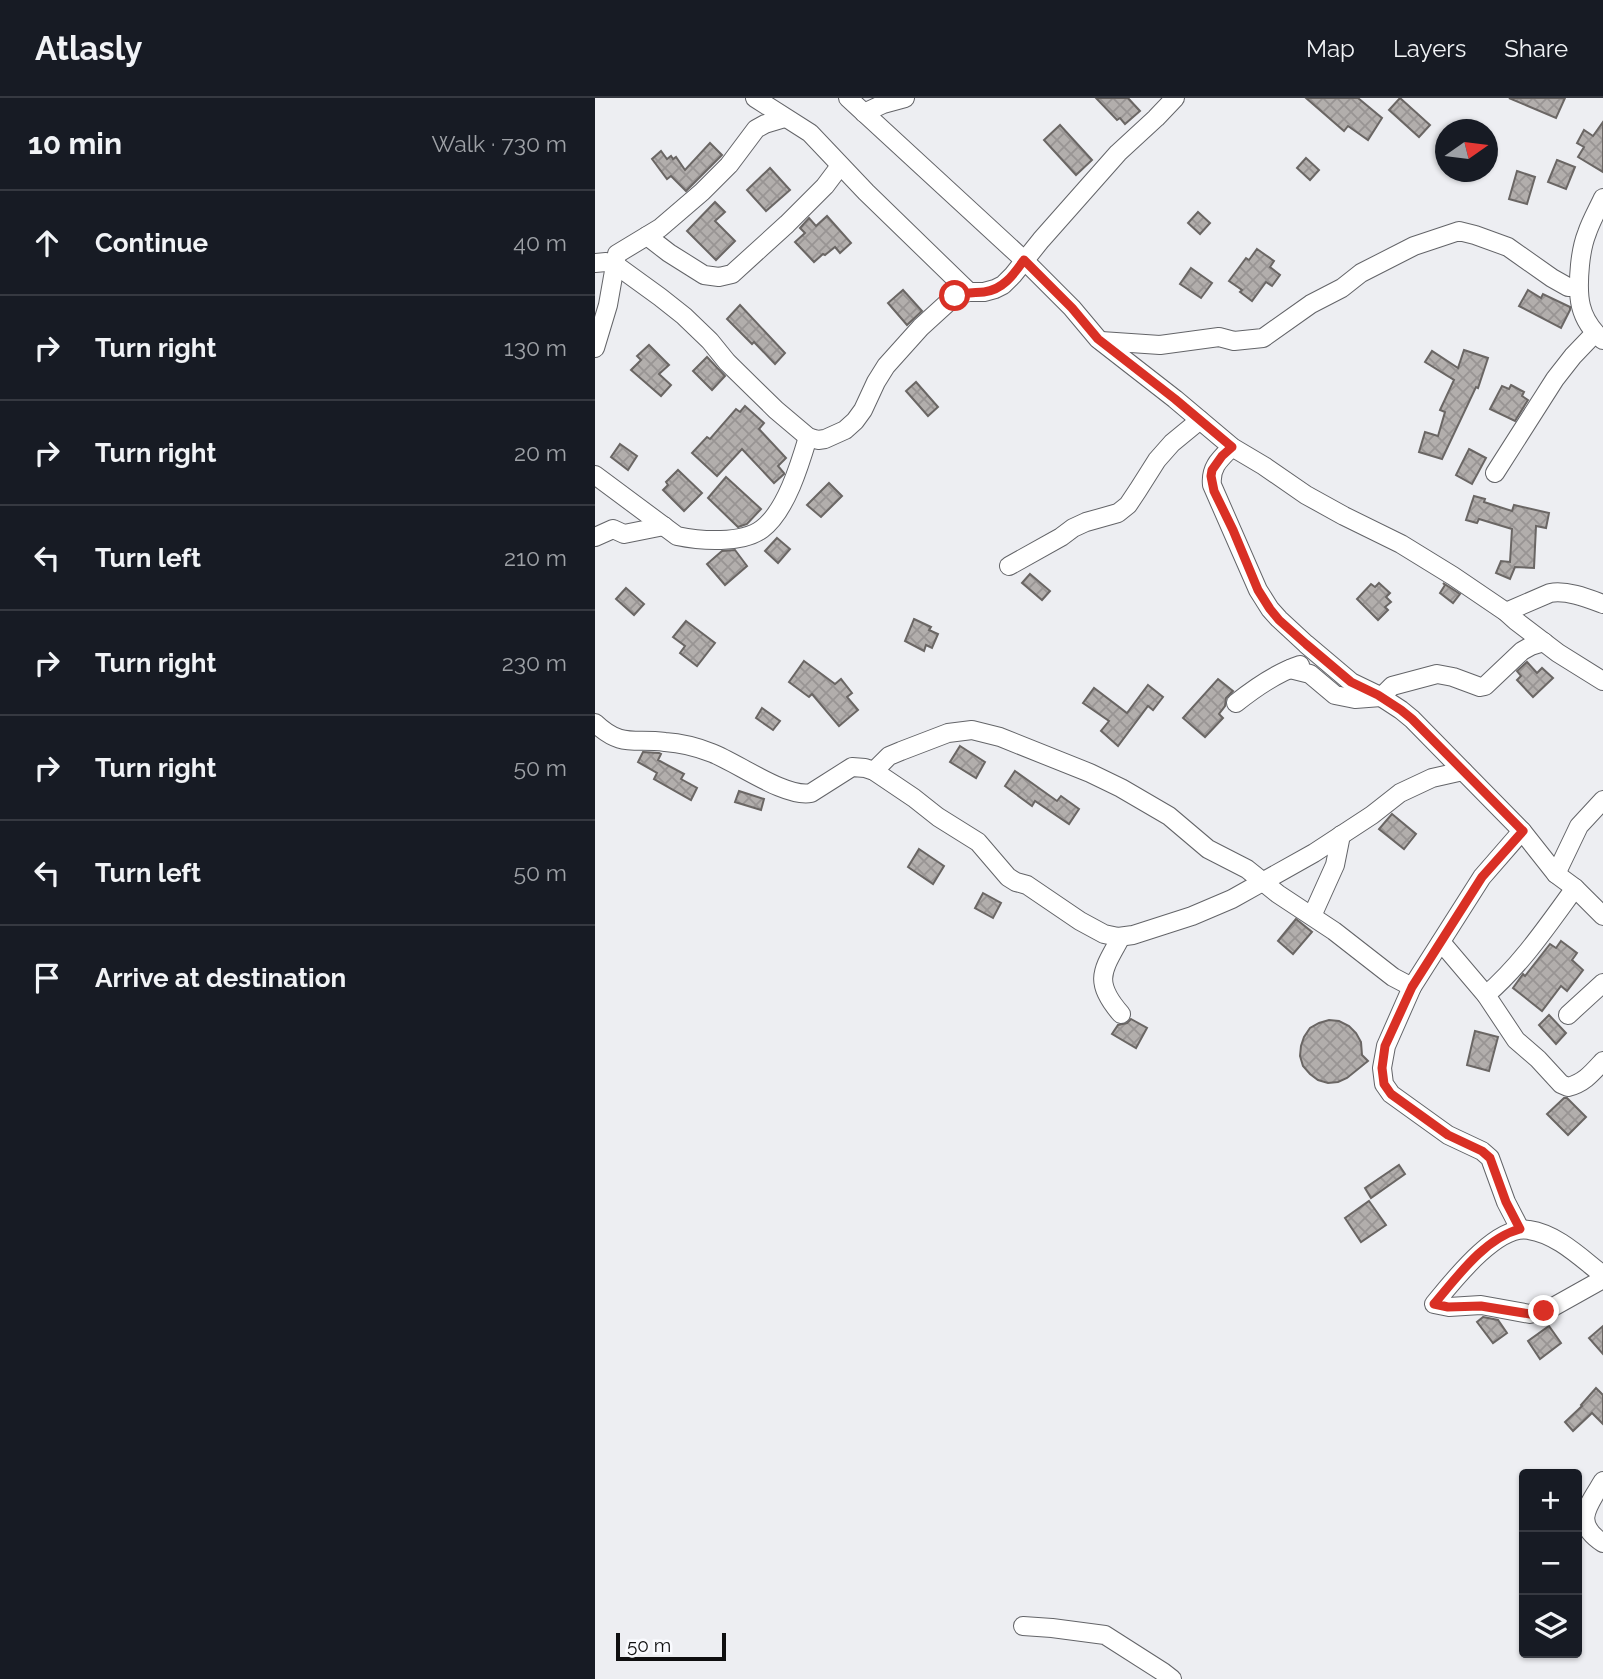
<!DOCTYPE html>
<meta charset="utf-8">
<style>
body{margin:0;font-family:Raleway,sans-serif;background:#20242c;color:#f1f3f6}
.controls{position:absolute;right:21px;bottom:21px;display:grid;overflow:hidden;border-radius:7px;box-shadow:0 2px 5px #0004}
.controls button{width:63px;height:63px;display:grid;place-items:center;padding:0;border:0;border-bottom:2px solid #363941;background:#171b24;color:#f1f3f6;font:35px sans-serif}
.compass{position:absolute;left:840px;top:21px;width:63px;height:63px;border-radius:50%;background:#171b24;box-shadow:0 2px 5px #0004;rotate:76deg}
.scale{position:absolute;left:21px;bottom:18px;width:110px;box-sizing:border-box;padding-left:7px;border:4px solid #0f0f10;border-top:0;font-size:19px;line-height:24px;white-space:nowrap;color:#0f0f10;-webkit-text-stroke:5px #fafbff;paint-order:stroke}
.stop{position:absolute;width:21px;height:21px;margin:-16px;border:5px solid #d93025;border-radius:50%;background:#fff}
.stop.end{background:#d93025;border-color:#fff;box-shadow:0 2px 7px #0008}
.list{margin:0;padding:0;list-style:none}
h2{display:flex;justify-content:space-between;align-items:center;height:91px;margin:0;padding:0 28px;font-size:30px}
h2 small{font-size:23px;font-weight:400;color:#9ea1a6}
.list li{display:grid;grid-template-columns:46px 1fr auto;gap:21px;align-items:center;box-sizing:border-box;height:105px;padding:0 28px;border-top:2px solid #363941}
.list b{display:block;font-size:26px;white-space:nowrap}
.list em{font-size:23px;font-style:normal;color:#9ea1a6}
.icon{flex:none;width:38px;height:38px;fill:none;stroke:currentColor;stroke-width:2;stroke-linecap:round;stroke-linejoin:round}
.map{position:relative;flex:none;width:1008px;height:1581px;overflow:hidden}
header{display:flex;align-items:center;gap:42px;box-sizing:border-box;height:98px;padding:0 35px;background:#171b24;border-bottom:2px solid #363941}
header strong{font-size:33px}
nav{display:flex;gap:38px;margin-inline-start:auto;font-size:24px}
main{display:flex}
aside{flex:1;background:#171b24}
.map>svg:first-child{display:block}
.building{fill:url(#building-cross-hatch);stroke:#6a6664;stroke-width:2}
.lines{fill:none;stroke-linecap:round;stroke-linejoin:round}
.minor-casing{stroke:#636468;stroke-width:20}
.minor{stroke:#fff;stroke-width:18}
.route{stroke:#d93025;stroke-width:9}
</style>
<header>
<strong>Atlasly</strong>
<nav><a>Map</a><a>Layers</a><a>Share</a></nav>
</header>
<main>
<aside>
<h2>10 min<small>Walk · 730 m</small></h2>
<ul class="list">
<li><svg class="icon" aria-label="ahead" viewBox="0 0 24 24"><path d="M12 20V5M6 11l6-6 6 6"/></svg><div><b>Continue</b></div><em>40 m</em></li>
<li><svg class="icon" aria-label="right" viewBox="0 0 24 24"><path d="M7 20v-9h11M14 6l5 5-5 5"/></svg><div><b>Turn right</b></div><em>130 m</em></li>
<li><svg class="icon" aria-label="right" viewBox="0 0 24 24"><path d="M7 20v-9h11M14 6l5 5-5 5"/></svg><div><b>Turn right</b></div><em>20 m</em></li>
<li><svg class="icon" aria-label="left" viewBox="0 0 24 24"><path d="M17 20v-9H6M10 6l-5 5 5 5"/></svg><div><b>Turn left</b></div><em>210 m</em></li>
<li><svg class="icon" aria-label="right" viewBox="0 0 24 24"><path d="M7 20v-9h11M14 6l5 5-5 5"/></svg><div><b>Turn right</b></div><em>230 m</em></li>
<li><svg class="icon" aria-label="right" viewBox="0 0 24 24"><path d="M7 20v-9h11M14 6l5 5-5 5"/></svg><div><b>Turn right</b></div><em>50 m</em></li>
<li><svg class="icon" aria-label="left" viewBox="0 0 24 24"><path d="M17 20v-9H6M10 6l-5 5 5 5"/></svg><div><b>Turn left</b></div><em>50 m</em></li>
<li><svg class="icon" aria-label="arrive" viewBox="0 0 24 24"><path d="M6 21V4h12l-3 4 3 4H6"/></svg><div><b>Arrive at destination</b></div></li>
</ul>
</aside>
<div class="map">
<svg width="1008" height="1581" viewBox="0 0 1008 1581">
<defs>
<pattern id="building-cross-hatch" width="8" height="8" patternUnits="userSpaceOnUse" patternTransform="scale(1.75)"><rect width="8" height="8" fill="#b2aeac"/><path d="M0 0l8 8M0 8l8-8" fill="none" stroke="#989493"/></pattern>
</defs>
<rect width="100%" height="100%" fill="#edeef2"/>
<g class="building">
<polygon points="501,0 533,0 545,13 530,26 525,20 522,22"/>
<polygon points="711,0 763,0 787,20 773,42 753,28 749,33"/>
<polygon points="805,0 835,27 824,39 794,12"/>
<polygon points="914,0 970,0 961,20"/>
<polygon points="1008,24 1008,74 983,59 989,49 982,45 989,32 998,38"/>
<polygon points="465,27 497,62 481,77 449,42"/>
<polygon points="115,45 127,57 91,93 76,78 72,81 57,61 66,53 72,61 76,58 78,61 81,59 90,72"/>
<polygon points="711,60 724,72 715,82 702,70"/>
<polygon points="962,62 980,69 971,91 953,84"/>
<polygon points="175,70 195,92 171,113 152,92"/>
<polygon points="922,73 940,79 932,106 914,101"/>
<polygon points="120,104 130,114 120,123 140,143 121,162 92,133"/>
<polygon points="603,114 615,125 605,136 593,125"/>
<polygon points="232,118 256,145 245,155 240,149 230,157 228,156 219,164 200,144 210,135 205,130 214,120 221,128"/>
<polygon points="662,151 679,163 675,169 685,177 677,188 671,184 657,203 645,194 647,192 634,183 651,160 654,162"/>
<polygon points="596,170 617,185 606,200 585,186"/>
<polygon points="308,192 327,213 312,227 293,205"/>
<polygon points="933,192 946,200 948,196 975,209 975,212 966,230 924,208"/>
<polygon points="145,207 190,255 180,266 159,244 157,246 132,221"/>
<polygon points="54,247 74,267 64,276 76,287 66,298 36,272 46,262 42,258"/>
<polygon points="869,252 893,260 883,290 881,289 847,361 824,354 830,334 843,338 850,314 845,312 859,282 830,264 837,253 863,270"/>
<polygon points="112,259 130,278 117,292 98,273"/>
<polygon points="321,284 343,309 333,318 311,293"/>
<polygon points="916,287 929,294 927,298 933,302 920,323 895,311 907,288 914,291"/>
<polygon points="150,308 169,325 164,331 191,360 183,368 189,375 189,376 179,385 147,351 122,378 97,355 112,339 115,341 141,311 145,314"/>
<polygon points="25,346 42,358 33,372 16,359"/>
<polygon points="874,351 891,360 877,386 861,377"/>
<polygon points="83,372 107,395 89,413 68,392 73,387 71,384"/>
<polygon points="131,379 166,411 152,426 143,429 113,400"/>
<polygon points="234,385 247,398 226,419 212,407"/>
<polygon points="879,398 890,401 889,404 917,413 919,407 954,415 951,430 941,428 939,470 920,469 915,481 901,475 906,463 915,464 917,431 884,421 882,425 871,422"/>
<polygon points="182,440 195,451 183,465 170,453"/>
<polygon points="140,452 152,468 130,487 112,466 127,453"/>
<polygon points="435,476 455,493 447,502 427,485"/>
<polygon points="784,485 795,495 791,499 796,504 790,509 793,512 783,522 762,501 776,486 780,489"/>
<polygon points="848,485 865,496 858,505 845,495 850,487"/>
<polygon points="31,490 49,506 39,517 21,501"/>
<polygon points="319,521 336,529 334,532 343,536 337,550 331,547 329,553 310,543"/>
<polygon points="91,523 120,545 102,568 85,555 90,548 78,539"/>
<polygon points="209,563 240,586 246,581 257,595 252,599 263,612 244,628 217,596 214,599 194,584"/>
<polygon points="932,564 942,575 947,570 958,580 938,599 922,582 926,578 922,573"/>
<polygon points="623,581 638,593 631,600 630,608 624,616 628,620 610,639 588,620"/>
<polygon points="553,587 568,599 558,612 553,608 523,648 506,633 514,623 488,605 499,590 532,615"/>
<polygon points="167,610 185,623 178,632 161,620"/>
<polygon points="365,648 390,664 381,680 355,664"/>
<polygon points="48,654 64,655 66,656 63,662 89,676 86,681 102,690 96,702 59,681 62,675 43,664"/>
<polygon points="420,673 462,703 466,698 484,711 474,726 440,703 437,708 410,688"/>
<polygon points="144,693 169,701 166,712 140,704"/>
<polygon points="797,716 821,736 809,751 784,731"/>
<polygon points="324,751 349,768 338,786 313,769"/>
<polygon points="388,795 406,805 398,820 380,810"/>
<polygon points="701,821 717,834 698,856 683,843"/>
<polygon points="966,843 982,855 977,862 988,872 972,893 966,888 947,913 918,890 928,876 930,878 955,846 961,850"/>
<polygon points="954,917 971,935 961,946 944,927"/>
<polygon points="536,921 552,930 541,950 517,936 523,927 532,925"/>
<polygon points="734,922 744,923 754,928 761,935 766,944 767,957 773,963 752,980 743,984 733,985 723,982 715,976 708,968 705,958 706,948 709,939 715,930 724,925"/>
<polygon points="880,933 903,939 894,973 872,967"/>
<polygon points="969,1000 972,1000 991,1019 973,1037 952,1016"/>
<polygon points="804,1067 810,1076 776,1100 770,1090"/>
<polygon points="774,1103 791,1127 766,1144 750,1120"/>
<polygon points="888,1219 903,1222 912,1235 898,1245 882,1224"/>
<polygon points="954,1228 966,1245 945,1261 933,1243"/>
<polygon points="1008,1228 1008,1256 994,1240"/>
<polygon points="1001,1290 1008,1297 1008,1326 997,1315 978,1333 970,1324 987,1308 986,1307"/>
</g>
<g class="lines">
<defs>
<g id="minor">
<polyline points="160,0 215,35 271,94 374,194"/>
<polyline points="253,0 429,162 477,210 503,241 580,301 637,349 669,368 711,397 749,418 806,446 858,478 911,514 921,523 963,555 1008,583"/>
<polyline points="269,15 288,6 310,0"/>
<path d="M1008 100C1003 111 996 123 992 135 988 145 986 157 985 167 982 198 983 221 1008 242"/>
<polyline points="52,138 74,155 109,177 124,179 137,176 192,126 230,88 245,68"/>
<polyline points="0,165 11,164 25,170 65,199 89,218 115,243 132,264 181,312 213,339 223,342 230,341 250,332 260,323 268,312 281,284 291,268 326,229 360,198 374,194 389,194 400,191 408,187 418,177 446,142 523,55 561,20 580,0"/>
<polyline points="506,243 565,247 624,239 639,243 668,240 716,206 747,190 766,175 819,148 864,133 880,137 913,149 957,180 973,189 983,189"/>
<polyline points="0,250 13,207 22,156 65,130 107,94 134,67 161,31 170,26 190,20"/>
<path d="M637 349C625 361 615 369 617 387L663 492 675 511 684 521 711 546 756 584 783 597 806 612 817 621 927 733 961 776 980 790 1008 818"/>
<polyline points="900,375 960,281 978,258 1000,235"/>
<path d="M0 377 82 438C106 443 147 446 167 431 191 413 205 366 213 339"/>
<polyline points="0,439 18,431 29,436 69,428"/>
<polyline points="414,468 466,439 478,430 491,424 523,415 533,407 543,392 562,362 577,345 605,322"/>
<path d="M911 514 955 495C972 492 992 500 1008 506"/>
<polyline points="695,571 715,576 740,597 760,601 786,599 797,588 842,576 858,579 885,589 890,588 927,553 936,548 949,544"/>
<path d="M641 605C661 589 681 575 705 567"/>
<path d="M0 625C26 650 39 640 70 644 86 645 102 649 117 655 143 665 190 700 216 695L257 669 270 670 279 673 319 700 343 719 383 744 413 779 421 784 432 787 485 823 509 836 523 839 538 837 597 818 637 801 719 755 777 717 805 695 837 680 868 673"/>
<polyline points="279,673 294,658 306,653 353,635 377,632 405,639 495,675 526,690 574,718 613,751 652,771 683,796 739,833 798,879 817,889"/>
<polyline points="961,776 984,728 1008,702"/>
<polyline points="717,818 740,767 746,737"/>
<path d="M846 844 891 897 921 942 943 961 966 986 973 989C989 985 997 975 1008 963"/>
<path d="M891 897C926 867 953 827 980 790"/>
<path d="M526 916C497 883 508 872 526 839"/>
<polyline points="973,917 1008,885"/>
<polyline points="925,1131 911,1104 895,1060 887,1053 853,1037 796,996 789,986 787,970 791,948 817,889 887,779 927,733"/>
<path d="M1008 1177C986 1160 962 1136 934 1132 902 1126 858 1183 839 1206L854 1209 886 1207 935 1216 958 1209 1008 1181"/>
<path d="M1008 1383C993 1408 977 1425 1008 1445"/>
<polyline points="428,1528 457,1530 510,1537 568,1574 577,1581"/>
</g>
</defs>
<use href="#minor" class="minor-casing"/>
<use href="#minor" class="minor"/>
</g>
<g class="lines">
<path class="route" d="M360 198C371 194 378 195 389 194 408 192 419 176 429 162L477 210 503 241 580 301 637 349 627 358 617 372 616 378 619 393 638 432 663 492 675 511 684 522 711 546 756 584 783 597 806 612 817 621 928 733 887 779 817 889 790 948 787 970 789 986 796 996 853 1037 887 1053 895 1060 911 1104 925 1131C890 1140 862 1179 839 1206L853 1209 886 1208 935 1216 949 1213"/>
</g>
</svg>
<div class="controls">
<button>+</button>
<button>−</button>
<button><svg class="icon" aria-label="layers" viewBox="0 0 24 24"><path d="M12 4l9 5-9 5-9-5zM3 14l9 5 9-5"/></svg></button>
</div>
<svg class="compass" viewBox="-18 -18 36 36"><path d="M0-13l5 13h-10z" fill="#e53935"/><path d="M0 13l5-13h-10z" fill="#9ea1a6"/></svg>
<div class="scale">50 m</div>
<div class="stop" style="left:360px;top:198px"></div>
<div class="stop end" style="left:949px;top:1213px"></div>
</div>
</main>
